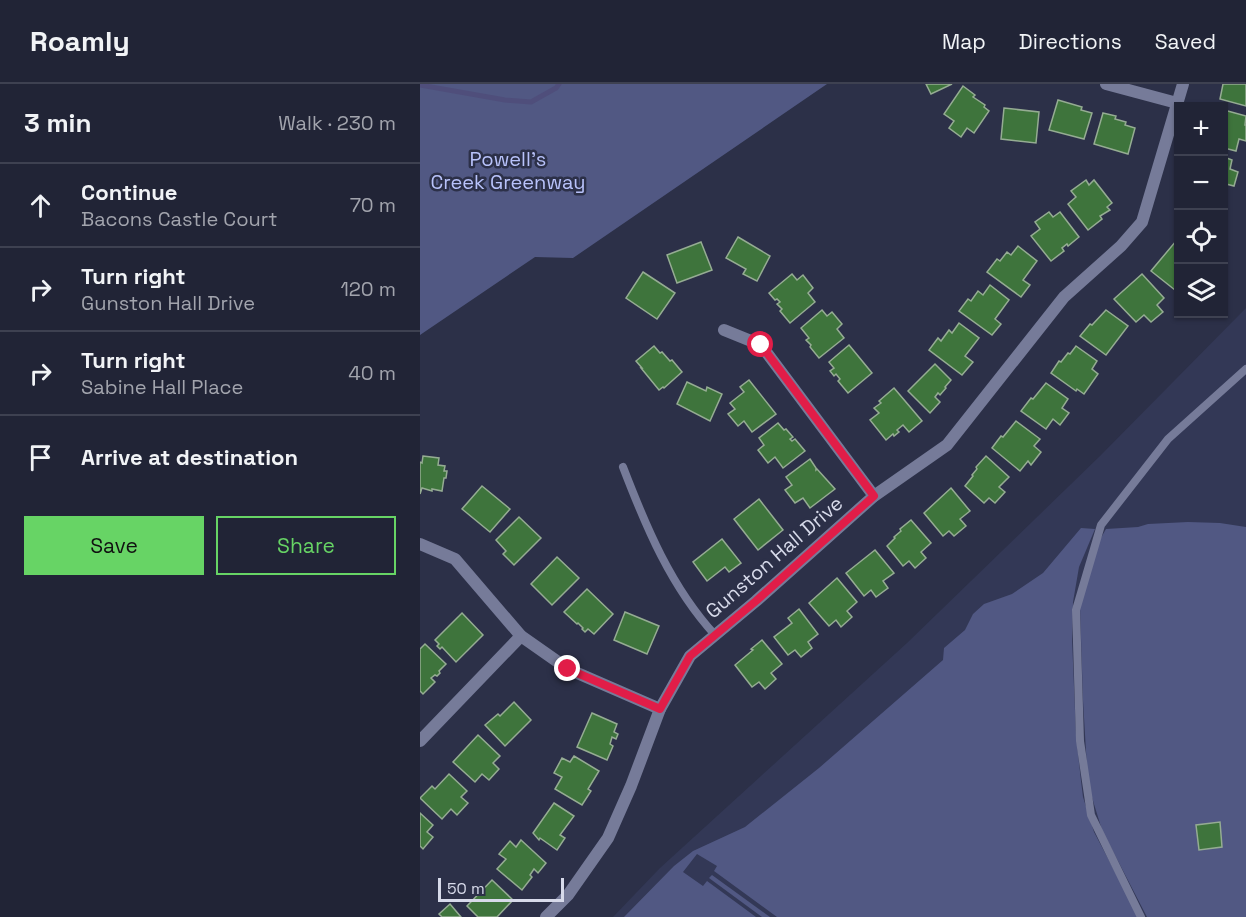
<!DOCTYPE html>
<meta charset="utf-8">
<style>
body{margin:0;font-family:"Space Grotesk",sans-serif;background:#2d3042;color:#f1f3f6}
.controls{position:absolute;right:18px;top:18px;display:grid;overflow:hidden;border-radius:0px;box-shadow:0 2px 4px #0004}
.controls button{width:54px;height:54px;display:grid;place-items:center;padding:0;border:0;border-bottom:2px solid #3e4151;background:#212436;color:#f1f3f6;font:30px sans-serif}
.scale{position:absolute;left:18px;bottom:15px;width:126px;box-sizing:border-box;padding-left:6px;border:3px solid #d7daea;border-top:0;font-size:16px;line-height:21px;white-space:nowrap;color:#d7daea;-webkit-text-stroke:4px #2c3048;paint-order:stroke}
.stop{position:absolute;width:18px;height:18px;margin:-14px;border:4px solid #e11d48;border-radius:50%;background:#fff}
.stop.end{background:#e11d48;border-color:#fff;box-shadow:0 2px 6px #0008}
.list{margin:0;padding:0;list-style:none}
h2{display:flex;justify-content:space-between;align-items:center;height:78px;margin:0;padding:0 24px;font-size:26px}
h2 small{font-size:20px;font-weight:400;color:#a2a4ad}
.list li{display:grid;grid-template-columns:39px 1fr auto;gap:18px;align-items:center;box-sizing:border-box;height:84px;padding:0 24px;border-top:2px solid #3e4151}
.list b{display:block;font-size:22px;white-space:nowrap}
.list p{margin:0;font-size:20px;white-space:nowrap;color:#a2a4ad}
.list em{font-size:20px;font-style:normal;color:#a2a4ad}
.actions{display:flex;gap:12px;padding:18px 24px}
.actions a{flex:1;padding:14px 0;border:2px solid #67d465;border-radius:0px;text-align:center;font-size:21px;color:#67d465}
.actions .main{background:#67d465;color:#111}
.icon{flex:none;width:33px;height:33px;fill:none;stroke:currentColor;stroke-width:2;stroke-linecap:round;stroke-linejoin:round}
.map{position:relative;flex:none;width:826px;height:833px;overflow:hidden}
header{display:flex;align-items:center;gap:36px;box-sizing:border-box;height:84px;padding:0 30px;background:#212436;border-bottom:2px solid #3e4151}
header strong{font-size:28px}
nav{display:flex;gap:33px;margin-inline-start:auto;font-size:21px}
main{display:flex}
aside{flex:1;background:#212436}
.map>svg:first-child{display:block}
.built{fill:#333856}
.green{fill:#515883}
.lines{fill:none;stroke-linecap:round;stroke-linejoin:round}
.stream{stroke:#4f4e7b;stroke-width:5}
.building{fill:#3e743c;stroke:#95ac93;stroke-width:1.5}
.service{stroke:#767b99;stroke-width:8}
.minor{stroke:#767b99;stroke-width:12}
.route{stroke:#e11d48;stroke-width:8}
.labels{text-anchor:middle;dominant-baseline:central;stroke-width:5;stroke-linejoin:round;paint-order:stroke}
.park-label{font-size:20px;fill:#b8c2fa;stroke:#2c3048}
.street-label{font-size:20px;fill:#d7daea;stroke:#2c3048}
</style>
<header>
<strong>Roamly</strong>
<nav><a>Map</a><a>Directions</a><a>Saved</a></nav>
</header>
<main>
<aside>
<h2>3 min<small>Walk · 230 m</small></h2>
<ul class="list">
<li><svg class="icon" aria-label="ahead" viewBox="0 0 24 24"><path d="M12 20V5M6 11l6-6 6 6"/></svg><div><b>Continue</b><p>Bacons Castle Court</p></div><em>70 m</em></li>
<li><svg class="icon" aria-label="right" viewBox="0 0 24 24"><path d="M7 20v-9h11M14 6l5 5-5 5"/></svg><div><b>Turn right</b><p>Gunston Hall Drive</p></div><em>120 m</em></li>
<li><svg class="icon" aria-label="right" viewBox="0 0 24 24"><path d="M7 20v-9h11M14 6l5 5-5 5"/></svg><div><b>Turn right</b><p>Sabine Hall Place</p></div><em>40 m</em></li>
<li><svg class="icon" aria-label="arrive" viewBox="0 0 24 24"><path d="M6 21V4h12l-3 4 3 4H6"/></svg><div><b>Arrive at destination</b></div></li>
</ul>
<div class="actions"><a class="main">Save</a><a>Share</a></div>
</aside>
<div class="map">
<svg width="826" height="833" viewBox="0 0 826 833">
<rect width="100%" height="100%" fill="#2c3048"/>
<polygon class="built" points="826,224 826,833 193,833 240,784 487,559 680,372"/>
<g class="green">
<polygon points="0,0 407,0 153,174 115,173 0,251"/>
<polygon points="768,438 800,439 826,443 826,833 727,833 682,746 670,707 667,684 663,616 660,523 678,459 686,445 718,443 728,440"/>
<polygon points="661,444 675,445 659,483 653,518 652,555 656,651 661,697 663,713 674,748 719,833 357,833 294,787 297,782 277,770 263,788 283,802 287,797 336,833 204,833 254,782 273,767 325,743 399,684 523,576 524,564 545,546 553,530 564,520 592,510 623,489"/>
<polygon points="292,791 350,833 342,833 289,794"/>
</g>
<g class="lines">
<polyline class="stream" points="0,1 85,16 111,18 136,4 139,0"/>
</g>
<g class="building">
<polygon points="506,0 532,0 511,10"/>
<polygon points="803,0 826,0 826,22 800,15"/>
<polygon points="543,2 555,11 553,13 565,21 564,23 569,27 554,49 547,44 541,53 529,44 534,37 524,30"/>
<polygon points="638,16 662,23 661,26 672,29 664,55 629,46"/>
<polygon points="584,24 619,28 616,59 581,55"/>
<polygon points="804,26 826,32 825,41 826,41 826,57 819,55 816,67 804,64"/>
<polygon points="683,29 696,32 695,35 706,38 705,41 715,44 708,70 674,60"/>
<polygon points="804,73 812,76 810,85 818,88 814,102 806,100 804,109"/>
<polygon points="666,96 669,101 674,96 692,119 687,123 690,126 680,132 682,135 668,146 648,120 656,113 651,107"/>
<polygon points="629,128 633,133 640,128 659,153 648,162 647,160 642,164 644,167 631,177 611,152 620,145 615,138"/>
<polygon points="318,153 350,172 337,197 323,190 326,185 306,174"/>
<polygon points="756,157 758,159 758,202 755,206 731,187"/>
<polygon points="281,158 292,186 257,199 247,171"/>
<polygon points="598,162 617,177 603,196 610,201 601,213 567,188 577,175 580,177 587,168 591,171"/>
<polygon points="223,188 255,209 237,235 206,214"/>
<polygon points="372,190 377,196 383,191 393,204 388,209 395,218 370,239 360,227 362,225 357,220 360,218 357,215 355,216 349,209"/>
<polygon points="722,190 744,214 737,221 743,228 731,238 724,231 716,238 694,215"/>
<polygon points="570,201 589,216 575,235 581,240 572,251 539,227 548,215 551,217 558,207 563,211"/>
<polygon points="402,226 407,232 412,228 422,240 417,245 424,254 399,274 390,263 391,261 386,256 389,254 381,244"/>
<polygon points="686,226 708,242 686,271 660,252 670,240 672,241"/>
<polygon points="539,239 559,254 545,272 553,278 542,291 509,266 518,254 521,257 529,246 532,249"/>
<polygon points="429,261 452,289 428,309 418,297 420,295 416,290 414,292 410,287 414,284 409,278"/>
<polygon points="234,262 240,269 242,268 250,277 252,276 262,288 244,304 243,303 239,306 221,284 222,284 216,277"/>
<polygon points="656,262 677,277 672,285 678,290 664,310 657,305 656,307 631,289 639,277 641,278 648,269 650,270"/>
<polygon points="515,280 531,296 525,303 526,304 520,311 518,309 515,313 520,318 510,329 488,307"/>
<polygon points="329,296 356,330 332,348 324,337 318,342 308,330 315,325 310,319 324,308 320,303"/>
<polygon points="267,298 286,307 287,303 302,310 290,337 257,320"/>
<polygon points="626,299 648,315 642,324 649,329 640,341 633,335 626,345 601,327 611,314 613,315"/>
<polygon points="474,304 502,337 489,348 483,341 477,346 479,348 474,352 473,350 466,356 450,336 459,329 454,324 461,319 459,317"/>
<polygon points="596,337 620,355 614,362 621,368 611,381 608,377 600,387 572,364 581,352 583,353"/>
<polygon points="358,339 364,346 366,345 373,353 370,355 372,357 375,355 385,367 363,384 355,373 348,379 338,366 344,361 339,354"/>
<polygon points="3,372 19,374 18,381 25,382 24,387 27,387 26,394 24,394 22,407 12,405 12,407 2,404 0,410 0,378 2,379"/>
<polygon points="566,372 589,393 579,403 585,408 575,419 569,414 564,419 545,402 553,392 552,391 557,385 556,383"/>
<polygon points="390,375 396,384 396,386 397,385 415,405 390,424 383,414 375,419 365,406 372,401 366,393"/>
<polygon points="62,402 90,425 70,448 42,425"/>
<polygon points="531,404 550,427 540,435 546,442 534,452 529,447 523,452 504,429"/>
<polygon points="339,415 363,446 338,466 314,435"/>
<polygon points="99,433 121,454 94,481 83,470 86,467 76,456"/>
<polygon points="491,436 511,459 501,468 506,474 495,484 489,477 483,482 467,462 475,454 474,453 481,447 480,445"/>
<polygon points="302,455 321,479 309,488 305,483 287,497 273,478"/>
<polygon points="455,466 474,489 463,497 468,504 456,513 451,506 444,512 426,489"/>
<polygon points="137,473 159,494 132,521 111,500"/>
<polygon points="417,494 437,518 427,527 432,533 421,543 416,536 409,542 389,519"/>
<polygon points="167,505 193,530 174,550 168,545 165,548 162,545 163,544 158,539 157,540 144,528"/>
<polygon points="379,525 398,550 388,558 392,564 381,573 375,566 368,571 354,553 372,539 368,534"/>
<polygon points="205,528 239,542 227,570 194,556"/>
<polygon points="42,529 63,551 36,578 22,563 20,565 17,562 19,560 15,556"/>
<polygon points="342,556 362,580 351,589 356,595 345,605 339,598 332,603 315,581 333,566 331,565"/>
<polygon points="5,560 26,580 19,587 20,589 17,592 15,591 11,594 15,598 3,610 0,607 0,565"/>
<polygon points="94,618 111,636 85,662 65,641 78,630 80,632"/>
<polygon points="172,629 197,640 194,648 198,650 196,655 192,653 190,660 193,662 187,676 157,663"/>
<polygon points="58,651 80,672 73,679 79,685 69,696 62,690 55,698 33,678"/>
<polygon points="154,672 179,687 168,705 171,707 162,721 135,705 142,693 134,689 142,674 150,678"/>
<polygon points="29,690 47,707 41,713 48,719 37,731 31,725 22,735 0,714 12,702 15,705"/>
<polygon points="134,719 154,732 140,751 145,754 137,766 120,754 119,756 113,749"/>
<polygon points="0,729 13,741 7,748 13,753 3,765 0,762"/>
<polygon points="800,738 802,763 779,766 776,741"/>
<polygon points="101,756 126,779 118,789 114,785 110,791 112,793 102,806 77,785 86,775 79,770 90,757 96,763"/>
<polygon points="72,796 93,816 77,833 58,833 47,822"/>
<polygon points="30,820 41,833 22,833 19,830"/>
</g>
<g class="lines">
<g class="service">
<path d="M203 383C226 443 251 503 295 551"/>
<polyline points="721,833 671,731 660,657 656,526 681,441 748,355 826,285"/>
</g>
<g class="minor">
<polyline points="686,0 757,19"/>
<polyline points="304,246 341,261 454,412"/>
<polyline points="0,460 35,475 101,552 148,585 240,625"/>
<polyline points="0,657 101,552"/>
<polyline points="126,833 148,811 188,754 211,702 240,625 270,572 336,517 454,412 527,361 644,213 701,162 722,138 763,0"/>
</g>
</g>
<g class="lines">
<polyline class="route" points="148,585 240,625 270,572 336,517 454,412 341,261"/>
</g>
<g class="labels">
<g class="park-label">
<text x="88" y="75">Powell's<tspan x="88" dy="23">Creek Greenway</tspan></text>
</g>
<g class="street-label">
<text transform="translate(354 473) rotate(-41)">Gunston Hall Drive</text>
</g>
</g>
</svg>
<div class="controls">
<button>+</button>
<button>−</button>
<button><svg class="icon" aria-label="locate" viewBox="0 0 24 24"><circle cx="12" cy="12" r="6"/><path d="M12 2v4M12 18v4M2 12h4M18 12h4"/></svg></button>
<button><svg class="icon" aria-label="layers" viewBox="0 0 24 24"><path d="M12 4l9 5-9 5-9-5zM3 14l9 5 9-5"/></svg></button>
</div>
<div class="scale">50 m</div>
<div class="stop" style="left:341px;top:261px"></div>
<div class="stop end" style="left:148px;top:585px"></div>
</div>
</main>
